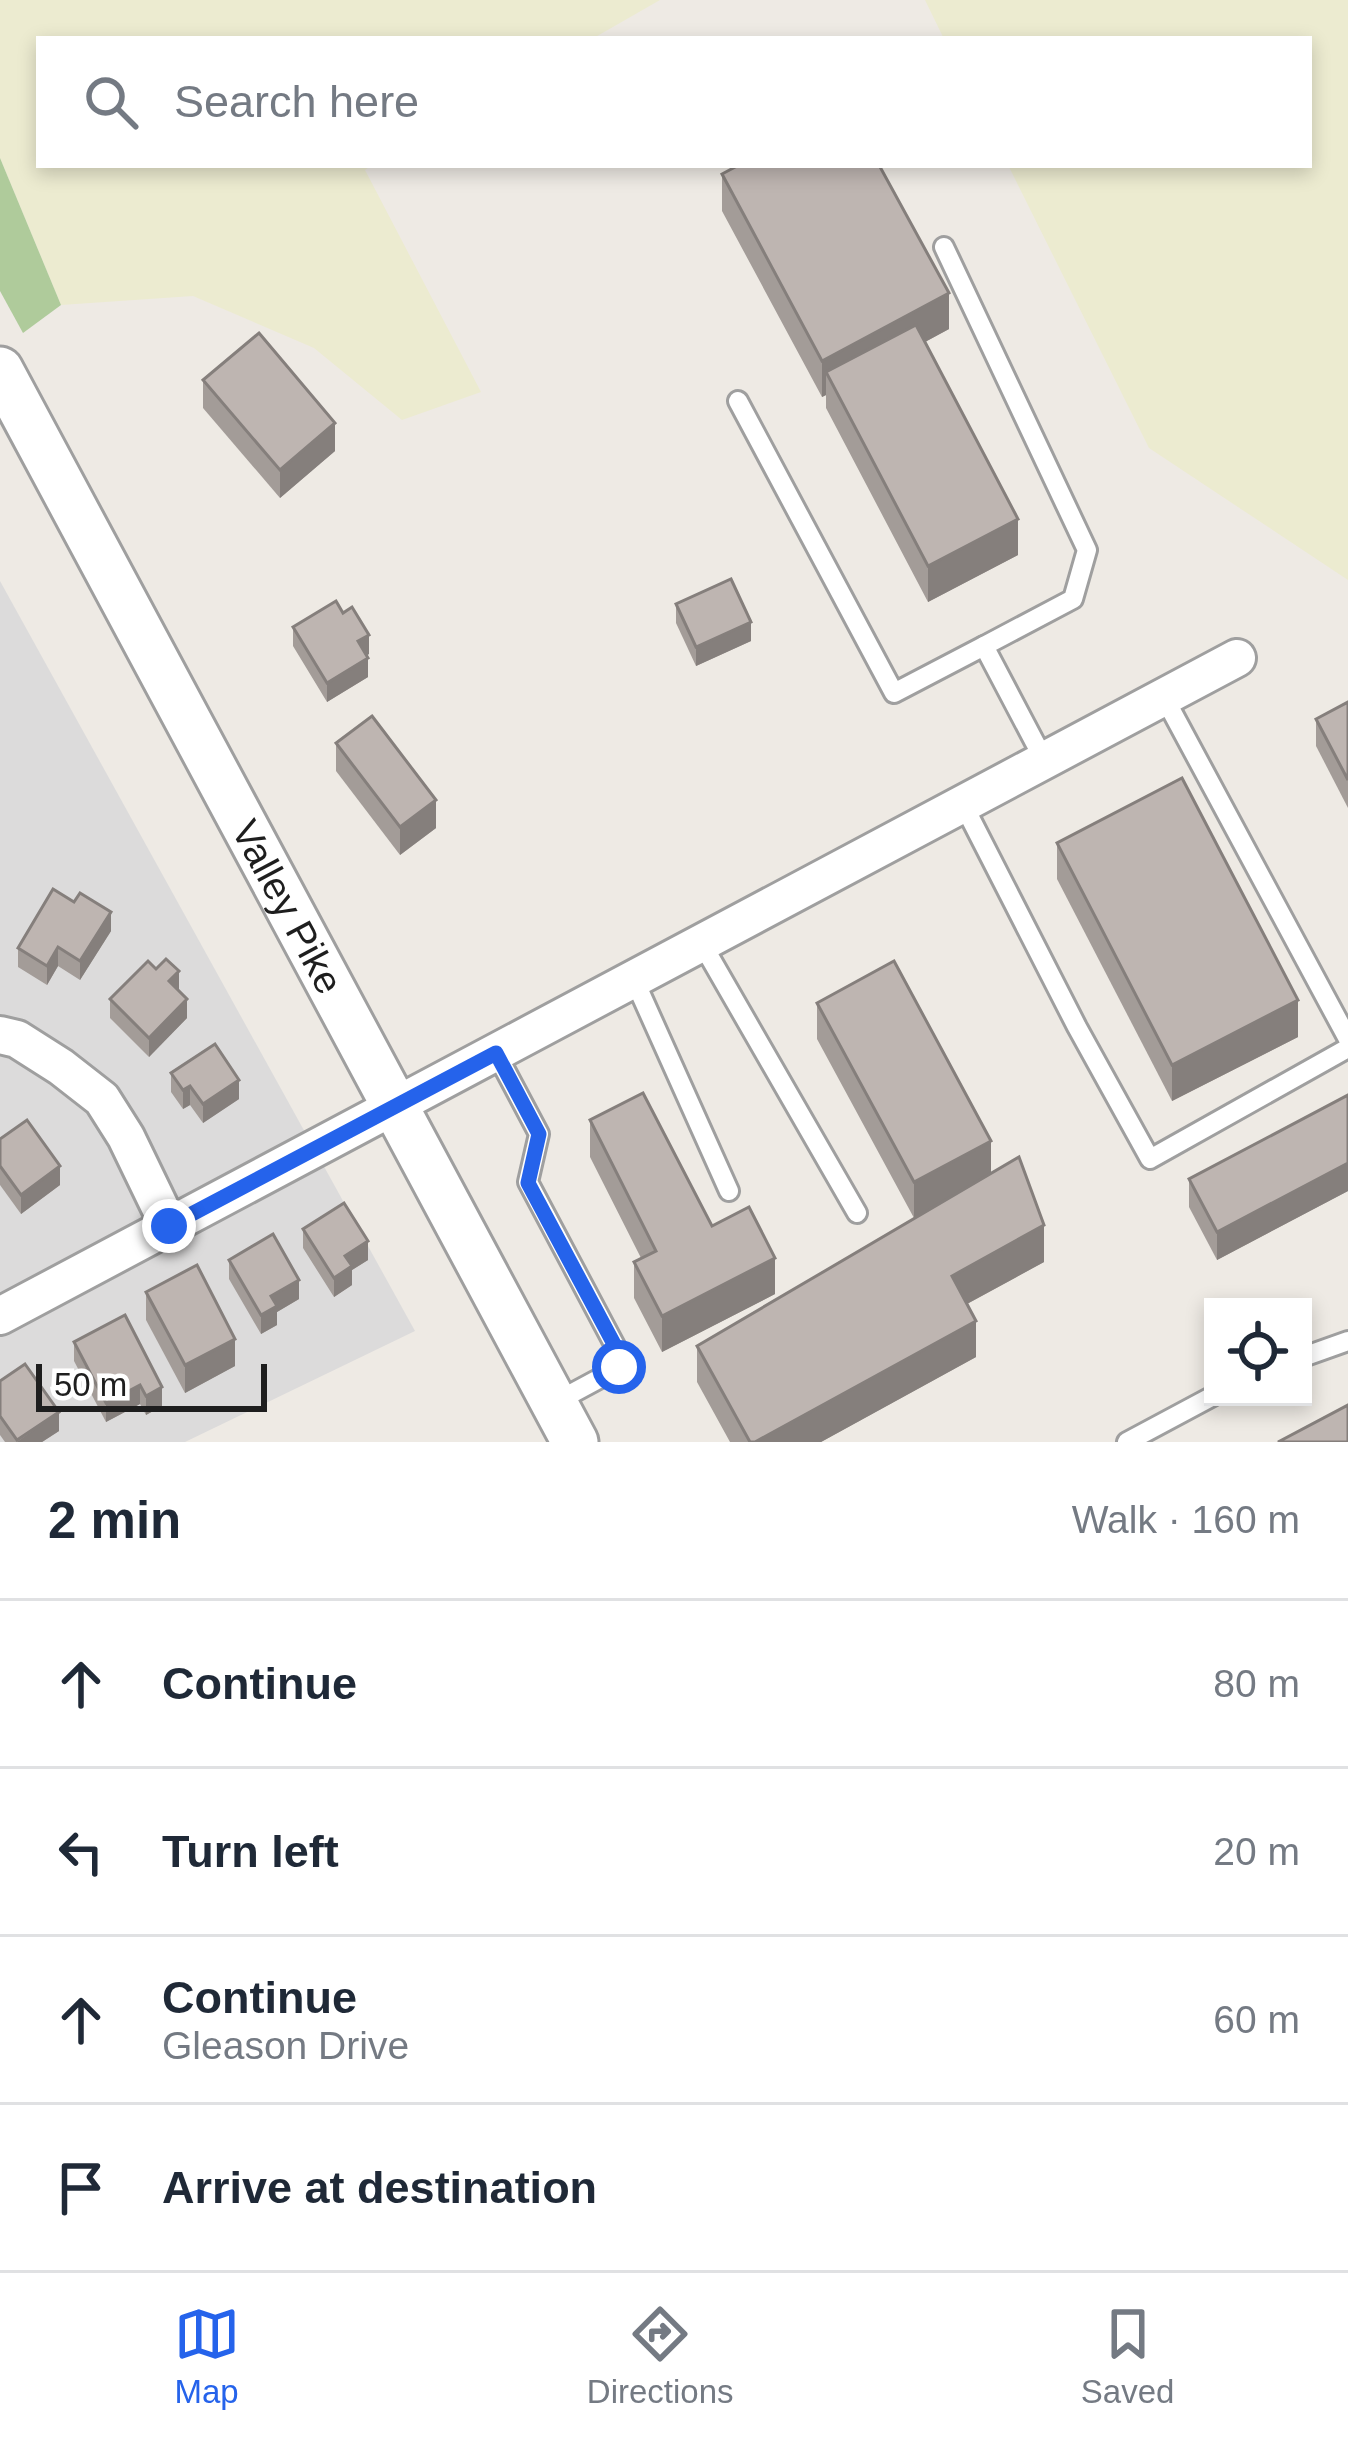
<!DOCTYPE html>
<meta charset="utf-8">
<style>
body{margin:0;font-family:Helvetica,sans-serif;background:#f2f2f3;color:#1f2937}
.controls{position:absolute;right:36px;bottom:36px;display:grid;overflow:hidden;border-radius:0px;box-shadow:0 6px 18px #0003}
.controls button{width:108px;height:108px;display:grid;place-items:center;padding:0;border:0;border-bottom:3px solid #e0e1e3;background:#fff;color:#1f2937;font:60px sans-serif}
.scale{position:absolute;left:36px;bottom:30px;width:231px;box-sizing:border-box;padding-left:12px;border:6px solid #1e1e1e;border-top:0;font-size:33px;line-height:42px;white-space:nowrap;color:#1e1e1e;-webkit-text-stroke:9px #fff;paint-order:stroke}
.stop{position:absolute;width:36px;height:36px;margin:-27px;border:9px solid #2563eb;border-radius:50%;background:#fff}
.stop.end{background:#2563eb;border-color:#fff;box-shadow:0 3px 12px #0008}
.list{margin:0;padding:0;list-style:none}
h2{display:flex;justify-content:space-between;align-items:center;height:156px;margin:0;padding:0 48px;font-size:51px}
h2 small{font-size:39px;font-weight:400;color:#747a83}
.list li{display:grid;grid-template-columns:78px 1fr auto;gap:36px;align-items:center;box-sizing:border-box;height:168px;padding:0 48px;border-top:3px solid #e0e1e3}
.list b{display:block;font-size:45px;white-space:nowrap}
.list p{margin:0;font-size:39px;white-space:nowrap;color:#747a83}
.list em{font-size:39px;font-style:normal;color:#747a83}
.icon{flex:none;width:66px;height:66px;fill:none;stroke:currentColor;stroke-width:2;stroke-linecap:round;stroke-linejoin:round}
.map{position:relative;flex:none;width:1348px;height:1442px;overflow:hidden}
.search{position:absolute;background:#fff;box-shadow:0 6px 18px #0003;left:36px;right:36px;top:36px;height:132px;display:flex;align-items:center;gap:30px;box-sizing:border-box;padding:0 42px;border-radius:0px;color:#747a83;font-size:45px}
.sheet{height:828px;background:#fff}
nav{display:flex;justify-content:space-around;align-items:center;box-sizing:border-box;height:168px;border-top:3px solid #e0e1e3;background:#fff;font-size:33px;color:#747a83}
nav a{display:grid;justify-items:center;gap:6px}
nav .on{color:#2563eb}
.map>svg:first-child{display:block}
.residential{fill:#dcdbdb}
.farmland{fill:#ecebd0}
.forest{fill:#afcb9b}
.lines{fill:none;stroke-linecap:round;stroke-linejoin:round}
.service-casing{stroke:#9f9f9f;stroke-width:24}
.minor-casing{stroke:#9f9f9f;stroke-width:42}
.tertiary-casing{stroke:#9f9f9f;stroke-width:51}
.service{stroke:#fff;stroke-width:18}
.minor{stroke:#fff;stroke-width:36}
.tertiary{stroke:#fff;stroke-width:45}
.wall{fill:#a39c98}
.shaded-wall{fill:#857f7c}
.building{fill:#beb5b1;stroke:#857f7c;stroke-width:3}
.route{stroke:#2563eb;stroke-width:15}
.labels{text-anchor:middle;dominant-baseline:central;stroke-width:9;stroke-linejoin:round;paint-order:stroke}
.street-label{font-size:39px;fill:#1e1e1e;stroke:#fff}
</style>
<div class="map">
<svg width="1348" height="1442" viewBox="0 0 1348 1442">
<rect width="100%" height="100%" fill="#eeeae4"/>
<polygon class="residential" points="0,581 415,1331 185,1442 0,1442"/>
<g class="farmland">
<polygon points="0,0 660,0 592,39 39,39 39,165 372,165 365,170 481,392 402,420 314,348 193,296 61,305 0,158"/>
<polygon points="925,0 1348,0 1348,580 1149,448 1008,165 1309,165 1309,39 944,39"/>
</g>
<polygon class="forest" points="0,158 61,305 23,333 0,291"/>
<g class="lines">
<defs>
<g id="service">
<polyline points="944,247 1087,550 1073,599 984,646 1044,760"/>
<polyline points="738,401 894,693 984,646"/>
<polyline points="1164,697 1348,1039"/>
<polyline points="962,802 1077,1027 1150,1159 1348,1048"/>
<polyline points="701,942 857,1213"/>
<polyline points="633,977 729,1191"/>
<polyline points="496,1053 539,1134 528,1182 622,1359 619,1368 554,1403"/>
<polyline points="1303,1357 1348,1341"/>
<polyline points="1127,1442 1213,1396"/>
</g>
<g id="minor">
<polyline points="0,1035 17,1039 61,1067 102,1099 126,1137 169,1226"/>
<polyline points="0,1316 1237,658"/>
</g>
<g id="tertiary">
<path id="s1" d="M0 370 575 1442"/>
</g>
</defs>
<use href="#service" class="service-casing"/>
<use href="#minor" class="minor-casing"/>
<use href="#tertiary" class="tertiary-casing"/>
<use href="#service" class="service"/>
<use href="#minor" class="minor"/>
<use href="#tertiary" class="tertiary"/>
</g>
<g class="wall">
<polygon points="722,174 949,329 925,342 1018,555 928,602 826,408 826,395 822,397 722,211"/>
<polygon points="203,380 335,451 280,498 203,408"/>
<polygon points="676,604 751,641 696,666 676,623"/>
<polygon points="293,627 369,654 367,655 368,677 327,702 293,646"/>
<polygon points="1348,702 1348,808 1316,746 1316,719"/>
<polygon points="336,743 436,828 400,855 336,771"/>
<polygon points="1057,843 1298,1037 1172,1101 1057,879"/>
<polygon points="74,902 111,931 80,980 58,966 47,985 18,967 18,948"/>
<polygon points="178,991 187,1018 149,1057 110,1018 110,999"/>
<polygon points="817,1003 991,1173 1044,1262 967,1304 976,1357 821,1442 730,1442 697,1382 697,1346 914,1218 817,1039"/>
<polygon points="171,1073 239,1099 203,1123 190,1105 183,1109 171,1092"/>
<polygon points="1348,1095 1348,1191 1217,1260 1189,1207 1189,1179"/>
<polygon points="590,1120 712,1226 775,1294 662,1352 634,1298 634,1262 641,1258 590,1157"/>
<polygon points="0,1139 60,1185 21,1214 0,1185"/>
<polygon points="303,1229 368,1260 352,1270 352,1285 334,1297 303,1248"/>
<polygon points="229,1260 299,1299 277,1312 277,1325 261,1334 229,1279"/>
<polygon points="146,1292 235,1366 185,1393 146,1320"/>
<polygon points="125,1315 162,1406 146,1415 140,1404 106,1422 74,1361 74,1342"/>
<polygon points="0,1381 59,1431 42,1442 5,1442 0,1435"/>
</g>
<g class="shaded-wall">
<polygon points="949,293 949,329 836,390 826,372 826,395 822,397 822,361"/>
<polygon points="335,423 335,451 280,498 280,470"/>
<polygon points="1018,519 1018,555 928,602 928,566"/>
<polygon points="751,622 751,641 696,666 696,647"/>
<polygon points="369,635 369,654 358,660 358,641"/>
<polygon points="368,658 368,677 327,702 327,683"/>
<polygon points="436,800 436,828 400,855 400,827"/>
<polygon points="111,912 111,931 80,980 80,961"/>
<polygon points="58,947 58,966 47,985 47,966"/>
<polygon points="179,971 179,990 169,981"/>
<polygon points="187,999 187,1018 149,1057 149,1038"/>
<polygon points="1298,1000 1298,1037 1172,1101 1172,1065"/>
<polygon points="239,1080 239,1099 203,1123 203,1104"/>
<polygon points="190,1086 190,1105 183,1109 183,1090"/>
<polygon points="991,1141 991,1177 914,1218 914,1182"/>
<polygon points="1348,1163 1348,1191 1217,1260 1217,1232"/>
<polygon points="60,1166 60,1185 21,1214 21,1195"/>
<polygon points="1044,1225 1044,1262 952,1312 952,1276"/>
<polygon points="368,1241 368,1260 352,1270 352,1285 334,1297 334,1278 345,1256"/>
<polygon points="775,1258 775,1294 662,1352 662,1316"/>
<polygon points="299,1280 299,1299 277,1312 277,1325 261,1334 261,1315 271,1296"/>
<polygon points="976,1321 976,1357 821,1442 755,1442"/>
<polygon points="235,1339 235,1366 185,1393 185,1365"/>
<polygon points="140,1385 140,1404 106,1422 106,1403"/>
<polygon points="162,1387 162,1406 146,1415 146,1396"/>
<polygon points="59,1412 59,1431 42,1442 17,1442"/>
</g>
<g class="building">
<polygon points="739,165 879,165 949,293 822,361 722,174"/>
<polygon points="916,325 1018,519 928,566 826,372"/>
<polygon points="259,333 335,423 280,470 203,380"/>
<polygon points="731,579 751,622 696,647 676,604"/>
<polygon points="336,601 343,613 352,607 369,635 358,641 368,658 327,683 293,627"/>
<polygon points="1348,702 1348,780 1316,719"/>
<polygon points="372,716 436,800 400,827 336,743"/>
<polygon points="1182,778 1298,1000 1172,1065 1057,843"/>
<polygon points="53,889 74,902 80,893 111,912 80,961 58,947 47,966 18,948"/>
<polygon points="166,959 179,971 169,981 187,999 149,1038 110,999 148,961 156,969"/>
<polygon points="894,961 991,1141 914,1182 817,1003"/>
<polygon points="215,1044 239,1080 203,1104 190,1086 183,1090 171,1073"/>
<polygon points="643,1093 712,1226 749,1207 775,1258 662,1316 634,1262 656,1251 590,1120"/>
<polygon points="1348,1095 1348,1163 1217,1232 1189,1179"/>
<polygon points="27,1120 60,1166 21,1195 0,1166 0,1139"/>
<polygon points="1019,1157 1044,1225 952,1276 976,1321 755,1442 750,1442 697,1346"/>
<polygon points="344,1203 368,1241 345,1256 352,1266 334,1278 303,1229"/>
<polygon points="273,1234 299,1280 271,1296 277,1306 261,1315 229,1260"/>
<polygon points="197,1265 235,1339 185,1365 146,1292"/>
<polygon points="125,1315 162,1387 146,1396 140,1385 106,1403 74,1342"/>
<polygon points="25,1364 59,1412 17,1440 0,1416 0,1381"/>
<polygon points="1348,1405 1348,1442 1278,1442"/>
</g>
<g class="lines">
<polyline class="route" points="169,1226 496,1053 539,1134 528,1183 622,1359 619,1367"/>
</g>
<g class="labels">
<g class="street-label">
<text stroke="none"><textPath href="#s1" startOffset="609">Valley Pike</textPath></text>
</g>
</g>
</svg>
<div class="controls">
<button><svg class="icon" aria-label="locate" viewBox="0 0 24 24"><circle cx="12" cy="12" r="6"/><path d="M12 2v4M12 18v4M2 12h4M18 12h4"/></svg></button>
</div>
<div class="scale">50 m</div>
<div class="stop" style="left:619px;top:1367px"></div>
<div class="stop end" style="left:169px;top:1226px"></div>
<div class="search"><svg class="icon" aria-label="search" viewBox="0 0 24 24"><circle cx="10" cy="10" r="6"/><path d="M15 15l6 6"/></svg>Search here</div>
</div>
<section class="sheet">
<h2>2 min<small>Walk · 160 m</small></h2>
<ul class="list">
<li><svg class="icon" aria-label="ahead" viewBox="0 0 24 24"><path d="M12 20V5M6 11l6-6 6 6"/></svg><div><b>Continue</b></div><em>80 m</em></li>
<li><svg class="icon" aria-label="left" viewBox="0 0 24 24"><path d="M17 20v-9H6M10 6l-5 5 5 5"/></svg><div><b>Turn left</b></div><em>20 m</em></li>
<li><svg class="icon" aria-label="ahead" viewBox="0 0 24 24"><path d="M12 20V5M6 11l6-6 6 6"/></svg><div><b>Continue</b><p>Gleason Drive</p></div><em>60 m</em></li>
<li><svg class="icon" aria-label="arrive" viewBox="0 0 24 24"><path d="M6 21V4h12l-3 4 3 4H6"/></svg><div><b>Arrive at destination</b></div></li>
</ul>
</section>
<nav>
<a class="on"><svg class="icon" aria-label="map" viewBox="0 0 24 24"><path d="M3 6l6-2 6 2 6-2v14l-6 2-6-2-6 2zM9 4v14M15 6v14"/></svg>Map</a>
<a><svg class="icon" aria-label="directions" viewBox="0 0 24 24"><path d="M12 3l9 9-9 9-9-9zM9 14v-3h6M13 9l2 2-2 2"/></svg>Directions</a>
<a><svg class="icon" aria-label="saved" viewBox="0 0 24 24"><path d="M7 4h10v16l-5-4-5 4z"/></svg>Saved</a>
</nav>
